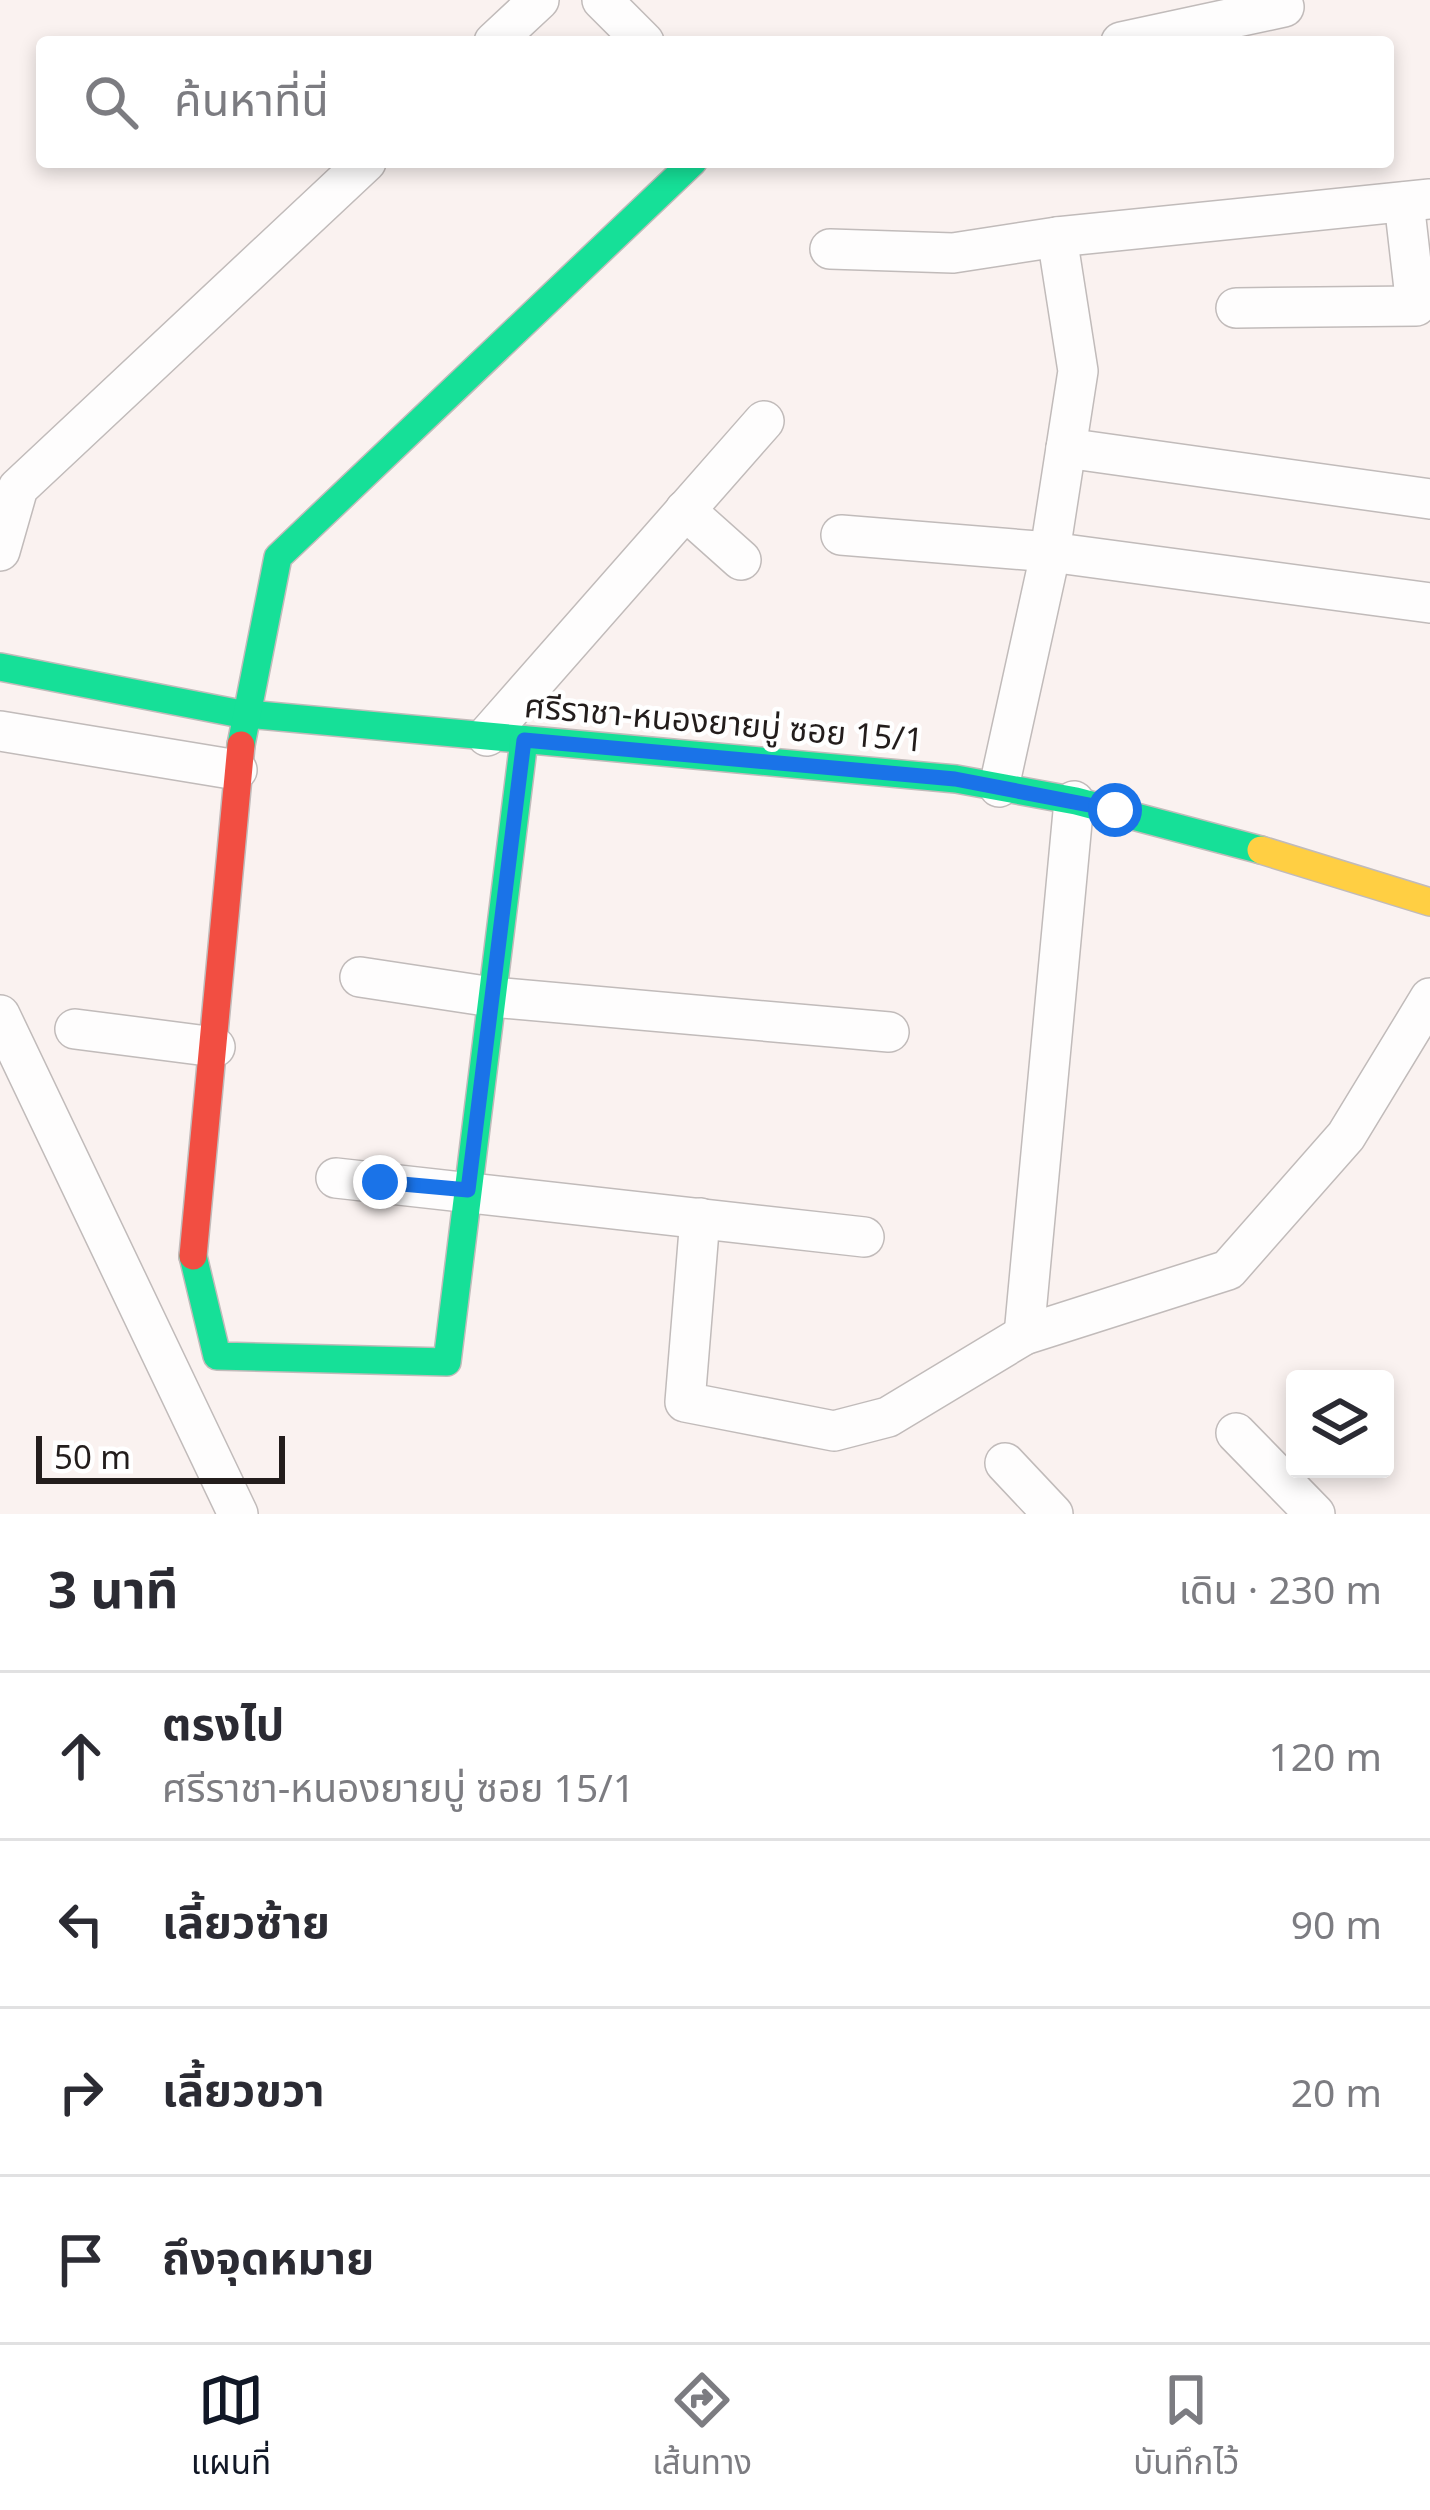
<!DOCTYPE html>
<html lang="th">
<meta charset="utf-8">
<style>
body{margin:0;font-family:"Noto Sans","Noto Sans Thai",sans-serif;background:#f7f7f7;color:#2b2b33}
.controls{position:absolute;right:36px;bottom:36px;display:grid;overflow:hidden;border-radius:12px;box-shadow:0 6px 18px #0003}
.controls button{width:108px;height:108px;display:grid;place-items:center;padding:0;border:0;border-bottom:3px solid #e1e1e2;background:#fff;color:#2b2b33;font:60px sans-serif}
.scale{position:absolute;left:36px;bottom:30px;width:249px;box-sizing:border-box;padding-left:12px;border:6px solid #231d1c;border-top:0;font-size:33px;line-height:42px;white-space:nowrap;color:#231d1c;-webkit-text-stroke:9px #fff;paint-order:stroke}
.stop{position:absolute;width:36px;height:36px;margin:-27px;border:9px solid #1a73e8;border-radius:50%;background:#fff}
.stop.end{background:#1a73e8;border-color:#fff;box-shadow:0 3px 12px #0008}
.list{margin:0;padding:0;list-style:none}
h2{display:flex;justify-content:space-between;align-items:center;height:156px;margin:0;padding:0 48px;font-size:51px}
h2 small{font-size:39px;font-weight:400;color:#7c7c81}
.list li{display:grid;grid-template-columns:78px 1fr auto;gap:36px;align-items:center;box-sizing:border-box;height:168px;padding:0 48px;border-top:3px solid #e1e1e2}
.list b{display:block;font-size:45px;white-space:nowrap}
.list p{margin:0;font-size:39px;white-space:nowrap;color:#7c7c81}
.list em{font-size:39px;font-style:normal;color:#7c7c81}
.icon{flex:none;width:66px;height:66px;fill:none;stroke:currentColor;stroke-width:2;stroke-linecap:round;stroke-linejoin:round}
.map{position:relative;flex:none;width:1430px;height:1514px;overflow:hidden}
.search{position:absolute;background:#fff;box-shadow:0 6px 18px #0003;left:36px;right:36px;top:36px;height:132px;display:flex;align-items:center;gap:30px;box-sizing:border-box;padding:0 42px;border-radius:12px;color:#7c7c81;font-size:45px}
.sheet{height:828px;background:#fff}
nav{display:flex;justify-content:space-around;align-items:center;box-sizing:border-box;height:168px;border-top:3px solid #e1e1e2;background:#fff;font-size:33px;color:#7c7c81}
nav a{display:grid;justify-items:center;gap:6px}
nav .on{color:#111827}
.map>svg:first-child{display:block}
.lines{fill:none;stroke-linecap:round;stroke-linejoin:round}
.street-casing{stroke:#c1bbba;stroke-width:42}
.fast-casing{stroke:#c1bbba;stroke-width:30}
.slow-casing{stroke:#c1bbba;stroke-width:30}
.jam-casing{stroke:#c1bbba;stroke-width:30}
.street{stroke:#fefdfd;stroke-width:39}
.fast{stroke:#16e098;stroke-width:27}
.slow{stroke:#ffcf43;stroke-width:27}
.jam{stroke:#f24e42;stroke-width:27}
.route{stroke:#1a73e8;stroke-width:15}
.labels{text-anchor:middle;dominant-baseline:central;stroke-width:9;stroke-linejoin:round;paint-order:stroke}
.street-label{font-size:33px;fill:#231d1c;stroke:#fff}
</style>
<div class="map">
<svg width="1430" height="1514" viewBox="0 0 1430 1514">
<rect width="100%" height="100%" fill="#faf2f0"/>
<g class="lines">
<defs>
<g id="street">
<polyline points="602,0 644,42"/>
<polyline points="494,42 539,0"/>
<polyline points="1121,42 1284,7 1282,0"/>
<polyline points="830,249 953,253 1057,237 1430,199"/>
<polyline points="1236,308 1416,306 1404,202"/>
<polyline points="1066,448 1430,499"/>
<polyline points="685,510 741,560"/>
<polyline points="841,535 1050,552 1430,603"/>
<polyline points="0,551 18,488 366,162"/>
<polyline points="0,731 237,770"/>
<polyline points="487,736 764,421"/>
<polyline points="999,787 1048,564 1078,371 1057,237"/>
<polyline points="360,977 492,997 889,1032"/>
<polyline points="0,1015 238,1514"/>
<polyline points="75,1029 215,1047"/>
<polyline points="336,1178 864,1237"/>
<polyline points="700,1218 685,1402 834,1431 888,1417 1024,1335 1228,1270 1346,1136 1430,998"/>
<polyline points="1024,1335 1074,801"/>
<polyline points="1236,1433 1315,1514"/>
<polyline points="1005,1463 1053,1514"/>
</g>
<g id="fast">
<polyline points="0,667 236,713 956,779 1076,801 1261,850"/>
<polyline points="241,745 278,557 693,162"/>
<polyline points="193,1256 217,1356 447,1362 524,740"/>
</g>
<polyline id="slow" points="1261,850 1430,902"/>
<polyline id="jam" points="193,1256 241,745"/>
</defs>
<use href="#street" class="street-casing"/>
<use href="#fast" class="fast-casing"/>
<use href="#slow" class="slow-casing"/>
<use href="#jam" class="jam-casing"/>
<use href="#street" class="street"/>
<use href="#fast" class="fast"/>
<use href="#slow" class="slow"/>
<use href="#jam" class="jam"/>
</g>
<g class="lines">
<polyline class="route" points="380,1182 468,1190 524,740 955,779 1115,810"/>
</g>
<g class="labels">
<g class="street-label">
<text transform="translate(724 722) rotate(5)">ศรีราชา-หนองยายบู่ ซอย 15/1</text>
</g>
</g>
</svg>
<div class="controls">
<button><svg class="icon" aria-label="layers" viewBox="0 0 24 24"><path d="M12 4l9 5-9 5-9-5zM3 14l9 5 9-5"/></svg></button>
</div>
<div class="scale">50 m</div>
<div class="stop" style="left:1115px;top:810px"></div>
<div class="stop end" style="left:380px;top:1182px"></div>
<div class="search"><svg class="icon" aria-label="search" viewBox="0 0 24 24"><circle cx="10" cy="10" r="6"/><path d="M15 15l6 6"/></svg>ค้นหาที่นี่</div>
</div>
<section class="sheet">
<h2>3 นาที<small>เดิน · 230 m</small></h2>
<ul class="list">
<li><svg class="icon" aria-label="ahead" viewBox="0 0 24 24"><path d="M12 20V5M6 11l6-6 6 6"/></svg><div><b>ตรงไป</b><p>ศรีราชา-หนองยายบู่ ซอย 15/1</p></div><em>120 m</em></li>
<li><svg class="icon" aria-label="left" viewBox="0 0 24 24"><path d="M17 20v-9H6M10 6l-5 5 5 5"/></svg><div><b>เลี้ยวซ้าย</b></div><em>90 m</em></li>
<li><svg class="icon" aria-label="right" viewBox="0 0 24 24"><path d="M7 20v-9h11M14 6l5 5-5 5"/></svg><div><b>เลี้ยวขวา</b></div><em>20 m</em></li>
<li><svg class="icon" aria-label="arrive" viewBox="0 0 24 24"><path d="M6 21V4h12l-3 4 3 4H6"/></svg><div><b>ถึงจุดหมาย</b></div></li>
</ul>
</section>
<nav>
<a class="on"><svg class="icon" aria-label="map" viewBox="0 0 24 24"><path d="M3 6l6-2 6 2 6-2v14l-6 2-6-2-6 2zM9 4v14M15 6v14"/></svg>แผนที่</a>
<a><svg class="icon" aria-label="directions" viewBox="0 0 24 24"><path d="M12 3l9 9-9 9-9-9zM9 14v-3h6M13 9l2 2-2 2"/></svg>เส้นทาง</a>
<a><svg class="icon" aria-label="saved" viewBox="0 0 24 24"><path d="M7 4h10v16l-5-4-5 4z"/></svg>บันทึกไว้</a>
</nav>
